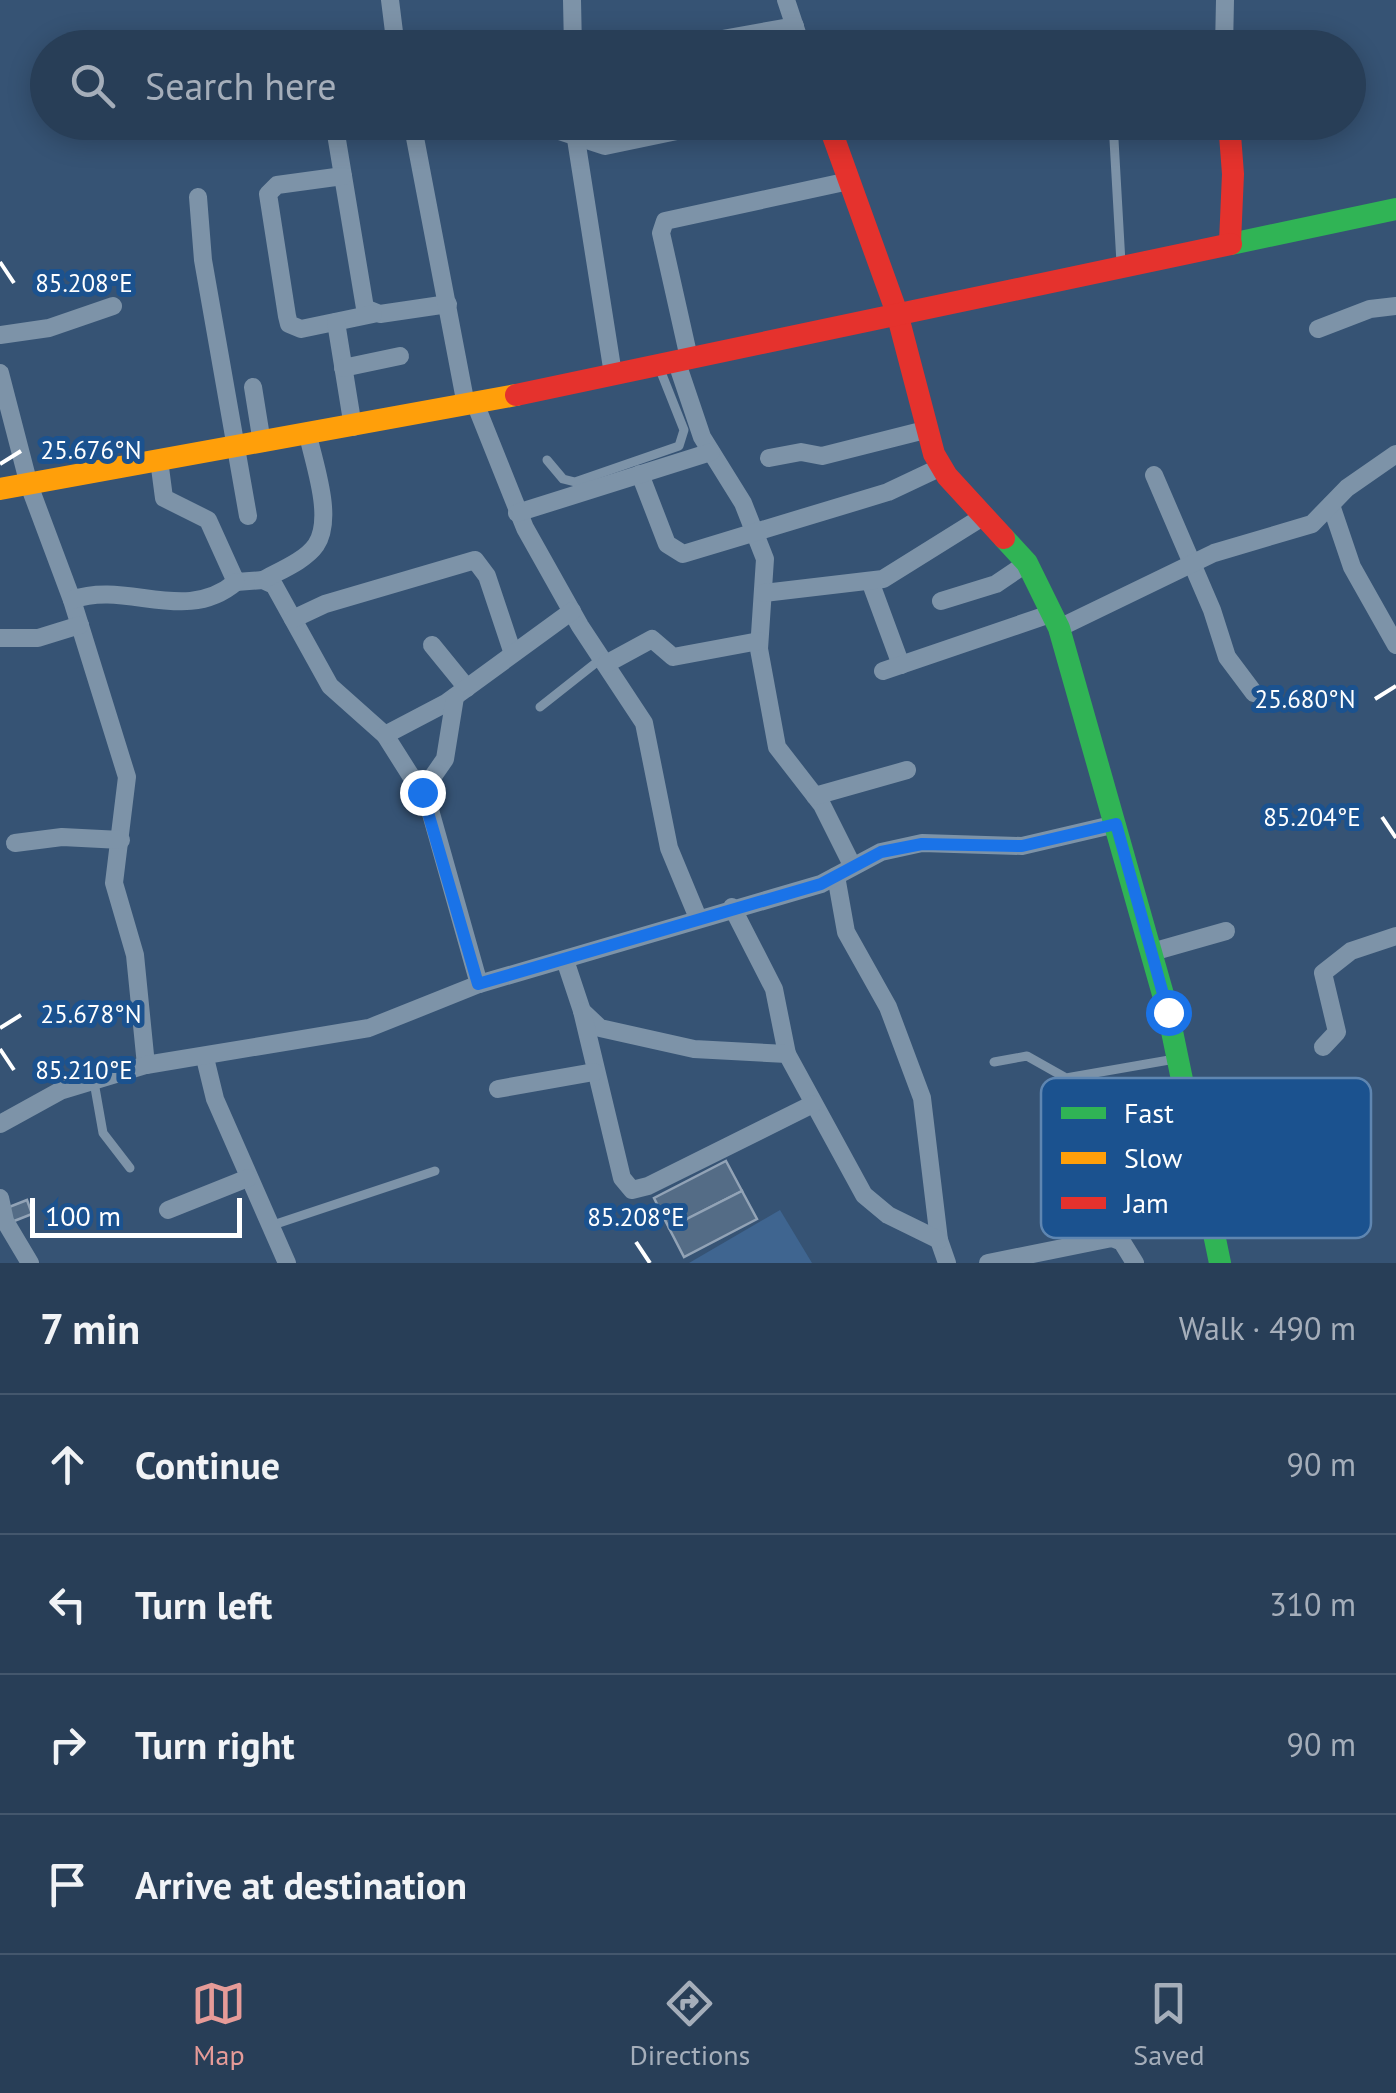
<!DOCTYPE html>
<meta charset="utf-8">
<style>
body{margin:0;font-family:"PT Sans",sans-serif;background:#30455d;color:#f1f3f6}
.scale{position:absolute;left:30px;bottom:25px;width:212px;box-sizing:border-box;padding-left:10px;border:5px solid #fff;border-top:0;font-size:28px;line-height:35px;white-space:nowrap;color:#fff;-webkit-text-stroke:8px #1b528f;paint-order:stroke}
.stop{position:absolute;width:30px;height:30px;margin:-22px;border:8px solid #1a73e8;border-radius:50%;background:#fff}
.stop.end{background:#1a73e8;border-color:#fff;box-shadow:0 2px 10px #0008}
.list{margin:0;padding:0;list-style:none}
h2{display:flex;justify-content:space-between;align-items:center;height:130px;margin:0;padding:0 40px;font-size:42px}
h2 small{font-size:32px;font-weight:400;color:#a5aeba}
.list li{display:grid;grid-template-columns:65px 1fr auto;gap:30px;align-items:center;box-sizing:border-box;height:140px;padding:0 40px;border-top:2px solid #44576d}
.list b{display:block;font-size:38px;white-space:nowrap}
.list em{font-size:32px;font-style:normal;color:#a5aeba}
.icon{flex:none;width:55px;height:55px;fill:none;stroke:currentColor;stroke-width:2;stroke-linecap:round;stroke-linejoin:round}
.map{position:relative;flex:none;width:1396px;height:1263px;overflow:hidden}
.search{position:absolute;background:#283e57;box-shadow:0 5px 25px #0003;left:30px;right:30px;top:30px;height:110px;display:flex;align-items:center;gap:25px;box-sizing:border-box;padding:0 35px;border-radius:55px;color:#a5aeba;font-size:38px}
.sheet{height:690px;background:#283e57}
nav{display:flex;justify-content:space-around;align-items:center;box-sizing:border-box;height:140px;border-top:2px solid #44576d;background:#283e57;font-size:28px;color:#a5aeba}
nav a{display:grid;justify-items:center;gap:5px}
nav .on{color:#e69b98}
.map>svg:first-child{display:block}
.water{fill:#3f6590}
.building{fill:#546c86;stroke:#92a3b6;stroke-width:2.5}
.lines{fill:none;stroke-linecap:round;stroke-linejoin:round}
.lane{stroke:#7d93a8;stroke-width:9}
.street{stroke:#7d93a8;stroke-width:18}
.fast{stroke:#30b455;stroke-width:22}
.slow{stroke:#ff9f0a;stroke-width:22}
.jam{stroke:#e5322d;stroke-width:22}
.route{stroke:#1a73e8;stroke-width:12}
.ticks{fill:none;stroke:#fff;stroke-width:4}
.key{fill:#1b528f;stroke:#5f86b1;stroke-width:2.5}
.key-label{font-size:28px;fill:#fff}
.ticks-label{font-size:25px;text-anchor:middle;fill:#fff;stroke:#1b528f;stroke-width:10;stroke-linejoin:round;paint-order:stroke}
</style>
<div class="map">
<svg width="1396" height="1263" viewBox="0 0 1396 1263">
<rect width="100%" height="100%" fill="#365374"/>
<polygon class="water" points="780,1210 812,1263 689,1263"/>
<g class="building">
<polygon points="726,1161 742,1191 669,1228 654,1198"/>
<polygon points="742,1191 757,1219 684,1257 669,1228"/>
<polygon points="27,1200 32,1214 9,1223 4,1209"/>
</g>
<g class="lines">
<g class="lane">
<polyline points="1114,140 1121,263"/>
<polyline points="547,460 563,479 575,482 679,446 684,430 659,367"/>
<polyline points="540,707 602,658"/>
<polyline points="994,1062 1027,1056 1066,1078 1175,1059"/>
<polyline points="94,1082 103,1133 130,1168"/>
<polyline points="1208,1196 1320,1169"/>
<polyline points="270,1226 435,1171"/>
</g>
<g class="street">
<polyline points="390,0 396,48"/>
<polyline points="572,0 573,48"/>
<polyline points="786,0 802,48"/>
<polyline points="672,48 795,26"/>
<polyline points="1224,48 1225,0"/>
<polyline points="334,122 365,308 380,314 448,304"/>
<polyline points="412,122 466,405"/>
<polyline points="550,128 605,146 720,122"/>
<polyline points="576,139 613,374"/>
<polyline points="343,176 277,185 268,194 287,316 289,324 301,329 373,314"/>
<polyline points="198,197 203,260 248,516"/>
<polyline points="336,322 353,427"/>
<polyline points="1318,329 1370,309 1396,306"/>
<polyline points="0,335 49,328 113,306"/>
<polyline points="689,358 661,233 665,221 849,181"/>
<polyline points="676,360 702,437 743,503 765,559 759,649 777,747 822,805 852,865"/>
<polyline points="343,368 400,356"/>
<polyline points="0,373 29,485 72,600 127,777 114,883 135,955 146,1065"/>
<polyline points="253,387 262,443"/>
<polyline points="475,403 525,528 580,626 644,723 669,848 698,918"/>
<polyline points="769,458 801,452 822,456 925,430"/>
<polyline points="159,460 164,498 208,520 236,582 263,580 274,585 330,686 385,735 428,803 479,984"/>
<polyline points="640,474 667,544 683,554 888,492 941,467"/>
<polyline points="1154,475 1212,610 1227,657 1254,693"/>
<polyline points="1331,505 1352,567 1396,645"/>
<polyline points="517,513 711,452"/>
<path d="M263 580C279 571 305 561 316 545 334 518 314 464 308 435"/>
<polyline points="870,581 901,665"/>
<polyline points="764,593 883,579 984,516"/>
<path d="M72 600C127 580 185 625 236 582"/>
<polyline points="941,601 996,584 1027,563"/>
<polyline points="293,619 325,604 475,560 487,576 512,651"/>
<polyline points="1059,628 1214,553 1312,524 1347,488 1396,454"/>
<polyline points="0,638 38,638 80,625"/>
<polyline points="432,645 467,688"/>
<polyline points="606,664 652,639 673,657 759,641"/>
<polyline points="883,671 1053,613"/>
<polyline points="385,735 446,703 572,611"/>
<polyline points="422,792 445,759 455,697"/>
<polyline points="815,796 907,770"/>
<polyline points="15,843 62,837 121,840"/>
<polyline points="836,876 846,932 888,1007 922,1098 939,1240 947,1263"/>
<polyline points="732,907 774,989 787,1054"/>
<polyline points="1152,952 1226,931"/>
<polyline points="565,960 582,1011 600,1028 694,1049 787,1054 864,1195 888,1215 939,1240"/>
<polyline points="582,1011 622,1178 632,1190 648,1186 813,1104"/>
<polyline points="1323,1047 1337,1032 1323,973 1351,951 1396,936"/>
<polyline points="205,1058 215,1099 287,1263"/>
<polyline points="498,1089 594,1072"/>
<polyline points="0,1124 60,1091 146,1065 369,1028 479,984 821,884 881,852 922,843 1022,846 1116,824"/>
<polyline points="0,1198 5,1221 30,1263"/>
<polyline points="168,1210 248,1178"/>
<polyline points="988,1263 1112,1238 1122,1242 1135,1263"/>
</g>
<g class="fast">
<polyline points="1231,244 1396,209"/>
<polyline points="1004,538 1027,563 1059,628 1168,1012 1220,1263"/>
</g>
<polyline class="slow" points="0,489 516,395"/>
<g class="jam">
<polyline points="828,122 897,313 934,454 947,476 1004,538"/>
<polyline points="1229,122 1233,174 1230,242"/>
<polyline points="516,395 1231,244"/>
</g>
</g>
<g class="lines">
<polyline class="route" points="422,792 478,984 821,884 881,852 922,844 1022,846 1116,824 1168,1012"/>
</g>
<path class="ticks" d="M0 262 14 283M0 464 21 451M1375 699 1396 686M1382 817 1396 838M0 1028 21 1015M0 1049 14 1070M636 1242 650 1263"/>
<rect x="1041" y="1078" width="330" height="160" rx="15" class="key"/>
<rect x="1061" y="1107" width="45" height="12" fill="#30b455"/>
<rect x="1061" y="1152" width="45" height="12" fill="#ff9f0a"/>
<rect x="1061" y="1197" width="45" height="12" fill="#e5322d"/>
<g class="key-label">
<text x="1124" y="1123">Fast</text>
<text x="1124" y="1168">Slow</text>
<text x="1124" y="1213">Jam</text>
</g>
<g class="ticks-label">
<text x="84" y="292">85.208°E</text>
<text x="91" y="459">25.676°N</text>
<text x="1305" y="708">25.680°N</text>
<text x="1312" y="826">85.204°E</text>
<text x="91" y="1023">25.678°N</text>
<text x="84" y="1079">85.210°E</text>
<text x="636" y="1226">85.208°E</text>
</g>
</svg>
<div class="scale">100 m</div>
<div class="stop" style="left:1168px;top:1012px"></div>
<div class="stop end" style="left:422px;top:792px"></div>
<div class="search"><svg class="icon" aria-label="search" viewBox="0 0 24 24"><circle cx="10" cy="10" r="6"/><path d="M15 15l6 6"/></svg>Search here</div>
</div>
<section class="sheet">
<h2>7 min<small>Walk · 490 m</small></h2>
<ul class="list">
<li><svg class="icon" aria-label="ahead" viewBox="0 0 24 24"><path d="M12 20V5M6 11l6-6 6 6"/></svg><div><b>Continue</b></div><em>90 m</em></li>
<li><svg class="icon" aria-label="left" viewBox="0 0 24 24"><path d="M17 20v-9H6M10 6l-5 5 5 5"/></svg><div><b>Turn left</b></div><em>310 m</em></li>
<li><svg class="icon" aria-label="right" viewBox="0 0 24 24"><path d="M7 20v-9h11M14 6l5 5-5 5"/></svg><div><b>Turn right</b></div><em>90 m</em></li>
<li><svg class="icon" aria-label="arrive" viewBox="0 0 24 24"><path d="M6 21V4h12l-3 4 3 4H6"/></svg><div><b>Arrive at destination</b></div></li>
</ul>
</section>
<nav>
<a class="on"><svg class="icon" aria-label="map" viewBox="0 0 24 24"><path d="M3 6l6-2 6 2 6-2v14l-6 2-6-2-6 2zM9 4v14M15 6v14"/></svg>Map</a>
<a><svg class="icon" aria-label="directions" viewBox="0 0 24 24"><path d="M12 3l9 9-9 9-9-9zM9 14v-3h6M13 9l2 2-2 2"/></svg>Directions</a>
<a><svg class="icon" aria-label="saved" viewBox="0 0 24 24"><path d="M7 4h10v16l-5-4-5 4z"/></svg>Saved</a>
</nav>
